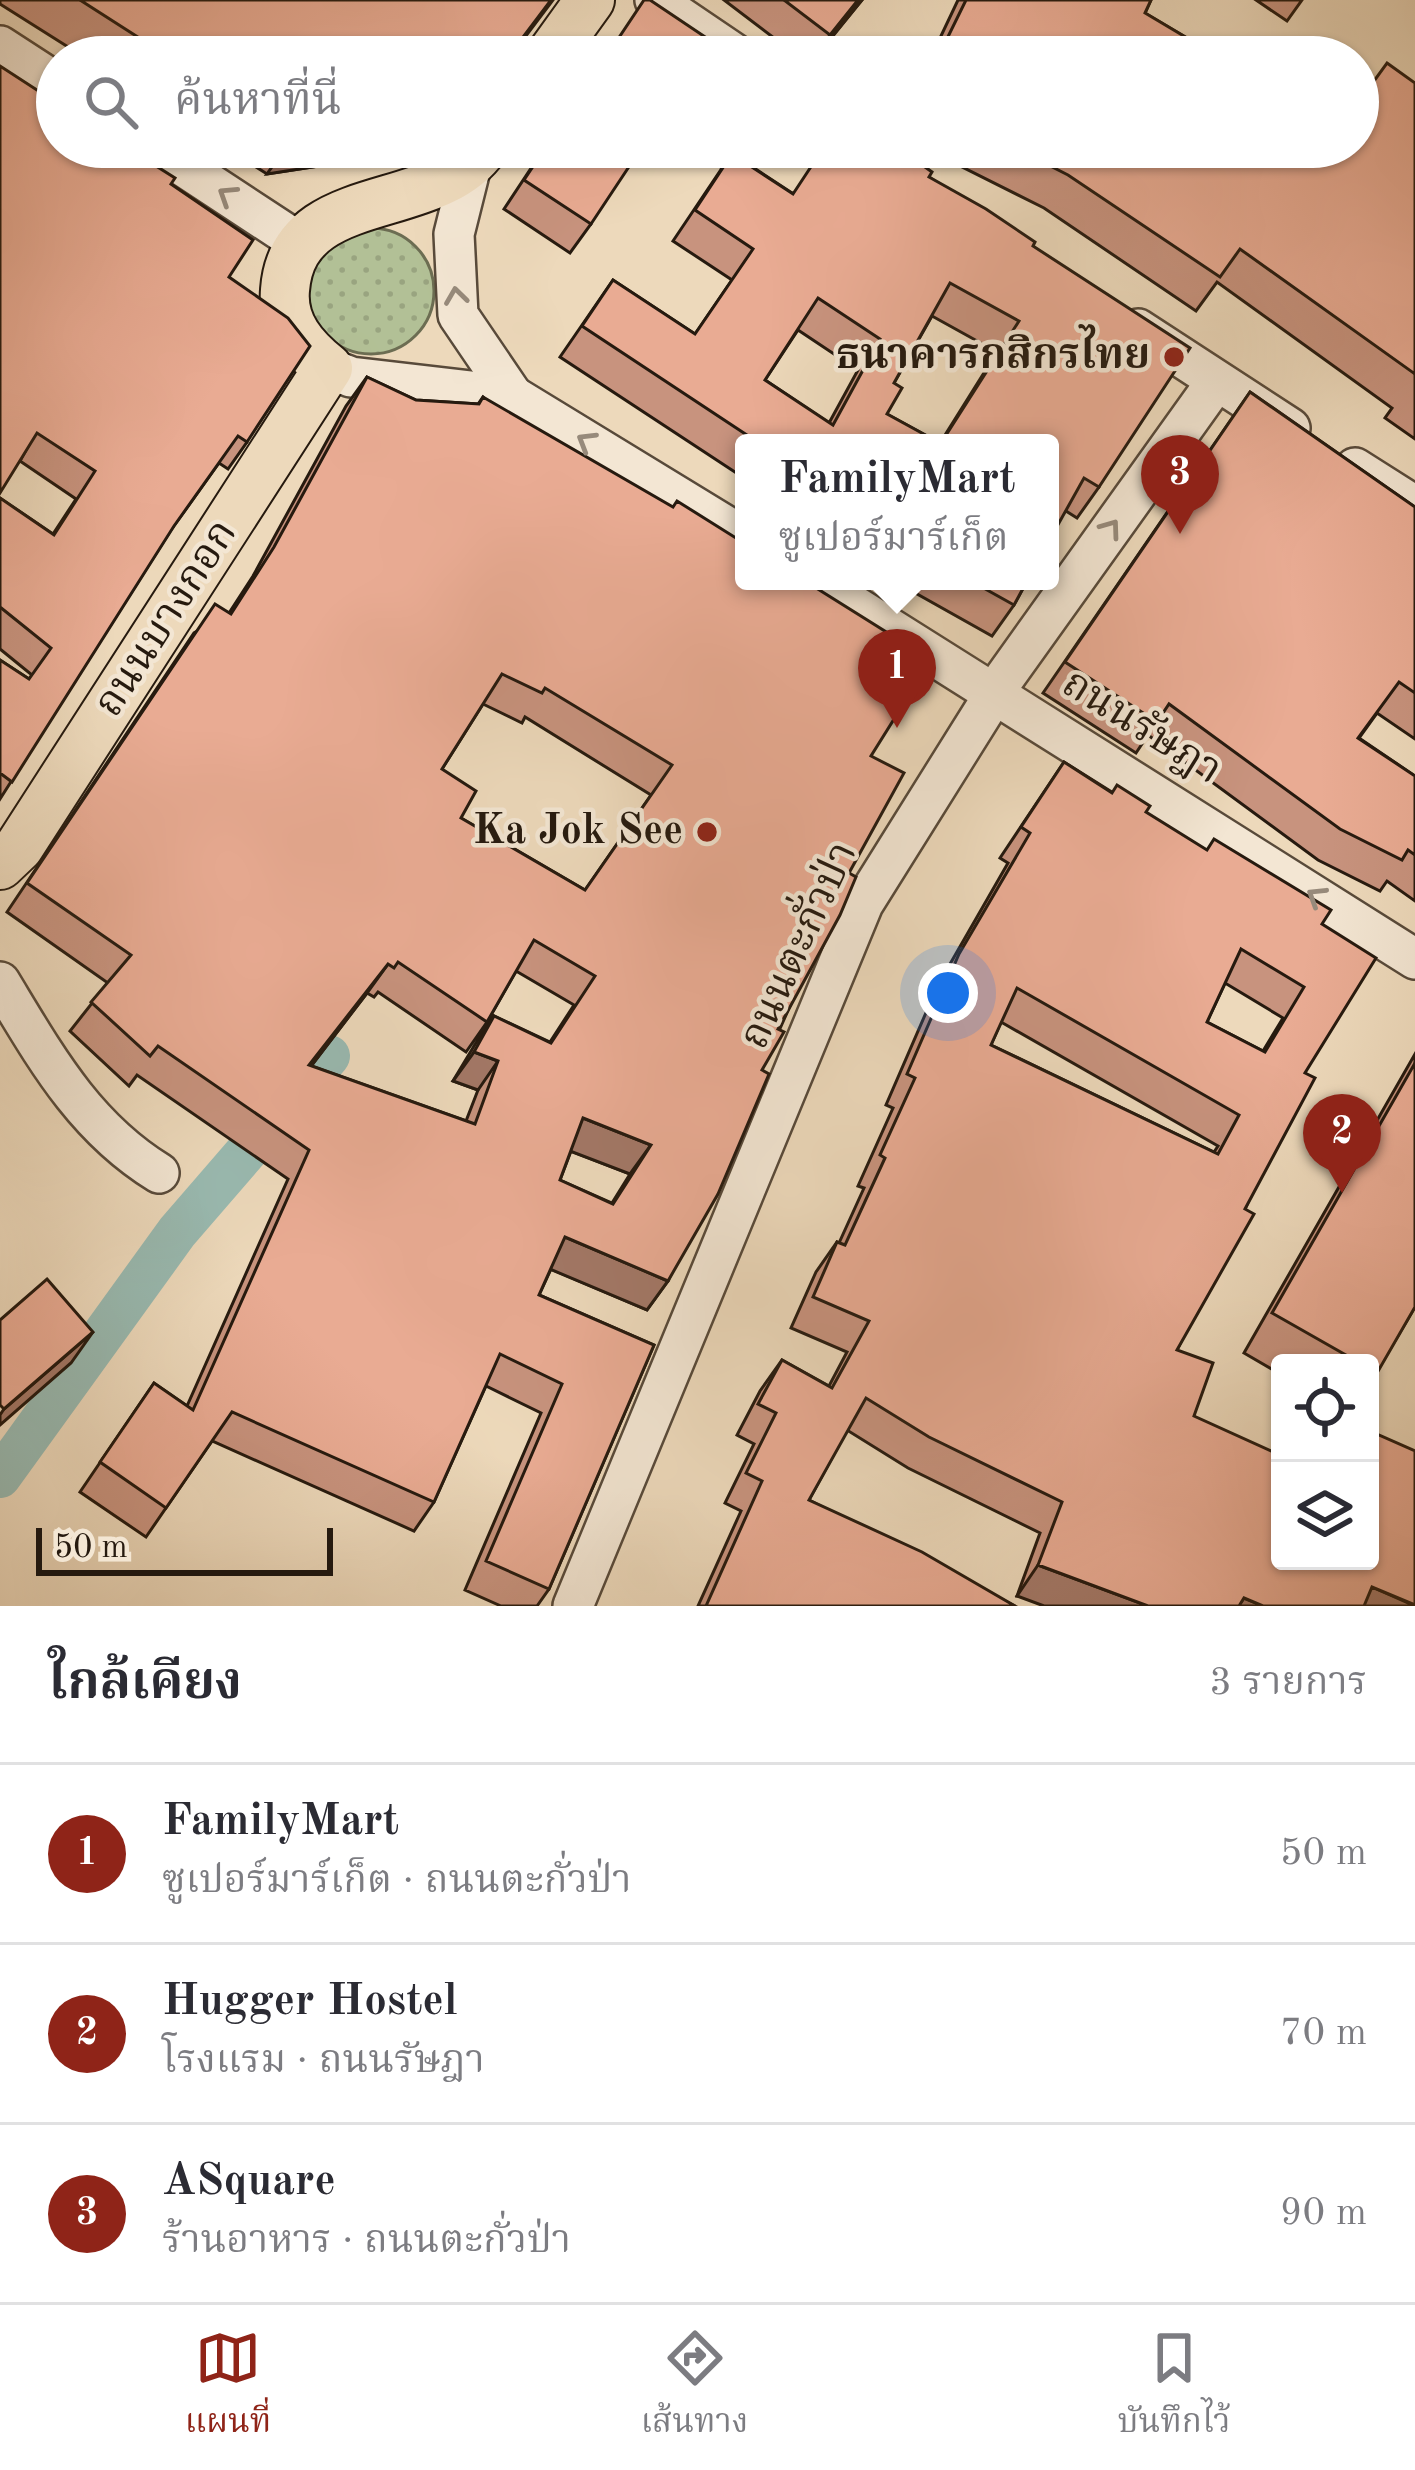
<!DOCTYPE html>
<html lang="th">
<meta charset="utf-8">
<style>
body{margin:0;font-family:"Old Standard TT","Noto Serif Thai",serif;background:#f2f2f3;color:#2b2b33}
.controls{position:absolute;right:36px;bottom:36px;display:grid;overflow:hidden;border-radius:12px;box-shadow:0 3px 9px #0004}
.controls button{width:108px;height:108px;display:grid;place-items:center;padding:0;border:0;border-bottom:3px solid #e1e1e2;background:#fff;color:#2b2b33;font:60px sans-serif}
.scale{position:absolute;left:36px;bottom:30px;width:297px;box-sizing:border-box;padding-left:12px;border:6px solid #261a0f;border-top:0;font-size:33px;line-height:42px;white-space:nowrap;color:#261a0f;-webkit-text-stroke:9px #f3e6d3;paint-order:stroke}
.you{position:absolute;left:948px;top:993px;width:42px;height:42px;margin:-30px;border:9px solid #fff;border-radius:50%;background:#1a73e8;box-shadow:0 0 0 18px #1a73e833}
.badge{display:grid;place-items:center;width:78px;height:78px;border-radius:50%;background:#8f2418;color:#fff;font-size:39px;font-weight:700}
.pin{position:absolute;translate:-50% -99px;filter:drop-shadow(0 3px 6px #0008)}
.pin::after{content:'';position:absolute;top:63px;width:42px;height:36px;background:inherit;clip-path:polygon(0 0,100% 0,50% 100%)}
.popup{position:absolute;left:735px;top:434px;width:324px;height:156px;box-sizing:border-box;display:grid;place-content:center;border-radius:12px;background:#fff;filter:drop-shadow(0 3px 9px #0005);font-size:39px;white-space:nowrap;color:#7c7c81}
.popup b{font-size:45px;color:#2b2b33}
.popup::after{content:'';position:absolute;left:50%;top:100%;margin-left:-24px;border:24px solid transparent;border-top-color:#fff}
.list{margin:0;padding:0;list-style:none}
h2{display:flex;justify-content:space-between;align-items:center;height:156px;margin:0;padding:0 48px;font-size:51px}
h2 small{font-size:39px;font-weight:400;color:#7c7c81}
.list li{display:grid;grid-template-columns:78px 1fr auto;gap:36px;align-items:center;box-sizing:border-box;height:180px;padding:0 48px;border-top:3px solid #e1e1e2}
.list b{display:block;font-size:45px;white-space:nowrap}
.list p{margin:0;font-size:39px;white-space:nowrap;color:#7c7c81}
.list em{font-size:39px;font-style:normal;color:#7c7c81}
.icon{flex:none;width:66px;height:66px;fill:none;stroke:currentColor;stroke-width:2;stroke-linecap:round;stroke-linejoin:round}
.map{position:relative;flex:none;width:1415px;height:1606px;overflow:hidden}
.search{position:absolute;background:#fff;box-shadow:0 3px 9px #0004;left:36px;right:36px;top:36px;height:132px;display:flex;align-items:center;gap:30px;box-sizing:border-box;padding:0 42px;border-radius:66px;color:#7c7c81;font-size:45px}
.sheet{height:696px;background:#fff}
nav{display:flex;justify-content:space-around;align-items:center;box-sizing:border-box;height:168px;border-top:3px solid #e1e1e2;background:#fff;font-size:33px;color:#7c7c81}
nav a{display:grid;justify-items:center;gap:6px}
nav .on{color:#8f2418}
.map>svg:first-child{display:block}
.grass{fill:url(#grass-dots);stroke:#6c6d52;stroke-width:3}
.lines{fill:none;stroke-linecap:round;stroke-linejoin:round}
.canal{stroke:#99bab1;stroke-width:42}
.minor-casing{stroke:#584a3a;stroke-width:44}
.major-casing{stroke:#261a0f;stroke-width:52}
.minor{stroke:#f3e6d3;stroke-width:39}
.major{stroke:#edd9bb;stroke-width:48}
.wall{fill:#c8937e;stroke:#261a0f;stroke-width:3;fill-rule:evenodd}
.shaded-wall{fill:#a37867;stroke:#261a0f;stroke-width:3}
.building{fill:#e9ab93;stroke:#261a0f;stroke-width:3;fill-rule:evenodd}
.oneway{stroke:#978a7b}
.poi-dot{fill:#8f2418;stroke:#f3e6d3;stroke-width:4.5}
.labels{text-anchor:middle;dominant-baseline:central;stroke-width:9;stroke-linejoin:round;paint-order:stroke}
.poi-label{font-size:42px;font-weight:bold;fill:#261a0f;stroke:#f3e6d3;text-anchor:end}
.street-label{font-size:42px;fill:#261a0f;stroke:#f3e6d3}
</style>
<div class="map">
<svg width="1415" height="1606" viewBox="0 0 1415 1606">
<defs>
<pattern id="grass-dots" width="8" height="8" patternUnits="userSpaceOnUse" patternTransform="scale(3)"><rect width="8" height="8" fill="#b2c096"/><path d="M2 2h.1M6 6h.1" fill="none" stroke="#99a480" stroke-width="1.8" stroke-linecap="round"/></pattern>
</defs>
<rect width="100%" height="100%" fill="#edd9bb"/>
<filter id="stains"><feTurbulence type="fractalNoise" baseFrequency=".00167" numOctaves="4"/><feColorMatrix values="0 0 0 0 .2 0 0 0 0 .09 0 0 0 0 .02 0 0 0 .5 -.17"/></filter>
<radialGradient id="worn" r=".72"><stop offset=".6" stop-color="#630" stop-opacity="0"/><stop offset="1" stop-color="#630" stop-opacity=".3"/></radialGradient>
<circle class="grass" cx="371" cy="291" r="63"/>
<g class="lines">
<polyline class="canal" points="0,1477 177,1232 329,1056"/>
<defs>
<g id="minor">
<polyline points="655,0 739,57"/>
<polyline points="0,46 57,83"/>
<polyline points="154,147 300,243"/>
<polyline points="471,166 454,234 458,315 513,396"/>
<polyline points="1138,329 1290,428"/>
<polyline points="328,368 351,377 513,396 744,537"/>
<polyline points="1355,468 1415,506"/>
<polyline points="815,581 1415,959"/>
<path d="M0 982C45 1056 83 1126 159 1173"/>
<polyline points="573,1606 863,904 1005,677 1216,382"/>
</g>
<g id="major">
<polyline points="549,57 590,0"/>
<path d="M0 865 19 847 328 368C303 348 282 324 285 290 293 183 434 219 484 147"/>
</g>
</defs>
<use href="#minor" class="minor-casing"/>
<use href="#major" class="major-casing"/>
<use href="#minor" class="minor"/>
<use href="#major" class="major"/>
</g>
<g class="wall">
<polygon points="0,0 553,0 510,57 84,57 0,4"/>
<polygon points="724,0 862,0 816,57 799,57"/>
<polygon points="958,0 1151,0 1145,13 1219,57 931,57"/>
<polygon points="1256,0 1302,0 1287,21"/>
<polygon points="1415,83 1415,439 1385,418 1392,408 1217,282 1196,311 1044,208 942,157 938,163 914,147 1358,147"/>
<polygon points="225,147 443,147 267,174"/>
<polygon points="545,147 591,224 570,253 504,209"/>
<path d="M691 147H751L742 160 792 193 929 177 1033 246 1099 487 1077 518 1066 511 1050 443H744V478L560 357 613 280 695 334 732 280 673 241 722 168ZM932 316 997 352 940 443 887 414 894 383ZM798 330 858 370 829 423 765 380Z"/>
<polygon points="171,184 229,277 247,442 228,469 219,463 171,530 0,799 0,660 29,679 32,675 0,649 0,498 53,534 76,499 20,461"/>
<path d="M367 377 416 400 478 404 483 397 871 756 849 873 668 1281 647 1310 551 1269 539 1295 654 1345 549 1589 537 1606H501L465 1590 541 1413 486 1386 434 1502 414 1531 212 1441 146 1537 80 1492 154 1383 187 1406 288 1179 137 1075 129 1086 70 1031 108 983 7 912 194 633 229 613 253 576 346 406ZM483 704 522 723 525 717 651 795 585 890 461 818 442 769ZM516 971 574 1005 550 1042 494 1016 474 1046 453 1081 478 1090 466 1121 311 1066 367 993 374 997 378 992 466 1052 487 1022ZM571 1151 630 1174 612 1203 560 1180Z"/>
<polygon points="1250,392 1415,507 1415,739 1377,713 1359,738 1415,776 1415,901 1387,881 1380,891 1318,860 1148,735 1136,753 1043,693"/>
<polygon points="894,581 1027,581 1014,605 992,636"/>
<path d="M1064 762 1322 924 1305 1073 1245 1209 1177 1350 1194 1416 1280 1561 1415 1606 1017 1596 1040 1533 908 1468 847 1430 809 1500 1015 1606H698L741 1511 725 1503 754 1444 737 1435 760 1391 782 1360 829 1386 847 1352 791 1328 816 1272 837 1242 839 1243 864 1188 858 1186 893 1108 886 1105 938 985 1008 863 1000 858ZM1225 983 1283 1018 1263 1051 1207 1022ZM1001 1022 1218 1146 1214 1152 991 1045Z"/>
<polygon points="1415,1054 1415,1307 1370,1383 1370,1363 1280,1363 1280,1374 1244,1353"/>
</g>
<g class="shaded-wall">
<polygon points="858,0 862,0 815,57 830,35"/>
<polygon points="286,147 443,147 267,174"/>
<polygon points="388,964 367,993 289,1095 309,1065"/>
<polygon points="474,1052 498,1061 478,1090 453,1081"/>
<polygon points="583,1118 651,1145 630,1174 562,1148"/>
<polygon points="565,1237 668,1281 647,1310 545,1267"/>
<polygon points="93,1332 71,1363 0,1425 0,1415 4,1409"/>
<polygon points="1038,1565 1148,1606 1044,1606 1017,1596"/>
<polygon points="1372,1587 1415,1606 1359,1606"/>
<polygon points="1244,1598 1263,1606 1238,1606"/>
</g>
<g class="building">
<polygon points="80,0 551,0 508,57 169,57"/>
<polygon points="644,0 650,0 735,57 606,57"/>
<polygon points="784,0 858,0 830,35"/>
<polygon points="966,0 1151,0 1145,13 1219,57 938,57"/>
<polygon points="1387,63 1415,83 1415,374 1240,249 1220,277 1068,175 1013,147 1358,147 1358,103"/>
<polygon points="0,66 57,103 57,147 126,147 175,178 171,184 253,240 229,277 288,318 310,346 247,442 238,436 174,526 12,782 0,773 0,660 29,679 51,648 0,607 0,498 54,535 95,471 37,433 0,493"/>
<polygon points="546,147 642,147 591,224 524,180"/>
<path d="M824 147H897L932 172 929 177 986 209 1035 242 1033 246 1190 348 1099 487 1084 478 1050 539V443H941L1019 321 950 283 894 383 902 388 887 414 940 443H788L782 440 779 443H759L582 326 613 280 695 334 753 249 695 210 732 154 793 194ZM818 298 880 339 833 425 765 380Z"/>
<path d="M367 377 416 400 479 404 483 397 673 507 677 501 744 543V581H805L931 660 871 756 904 773 849 873 856 877 840 915 778 1029 784 1032 762 1070 769 1074 718 1194 668 1281 565 1237 539 1295 654 1345 549 1589 486 1561 562 1384 500 1354 434 1502 232 1412 166 1508 100 1462 154 1383 193 1410 309 1150 158 1046 150 1056 91 1002 131 955 27 883 215 604 231 614 274 547ZM502 674 542 693 545 688 672 765 585 890 461 818 476 791 442 769ZM534 940 595 976 551 1043 494 1016 474 1052 498 1061 475 1124 309 1065 388 964 394 968 398 962 487 1022ZM583 1118 651 1145 613 1204 560 1180Z"/>
<polygon points="1250,392 1415,507 1415,693 1399,682 1358,738 1415,776 1415,855 1408,850 1402,860 1340,829 1169,704 1157,722 1065,662"/>
<polygon points="971,581 1027,581 1014,605"/>
<path d="M1064 762 1112 793 1117 785 1150 806 1146 812 1207 850 1214 839 1331 910 1322 924 1376 958 1305 1073 1315 1078 1245 1209 1254 1214 1177 1350 1213 1363 1194 1416 1280 1455V1561H1370V1436L1372 1432 1415 1451V1605L1372 1587 1364 1606H1263L1244 1598 1239 1606H1148L1038 1565 1062 1502 929 1437 866 1398 809 1500 922 1552 1015 1606H706L762 1481 746 1473 776 1413 758 1404 782 1360 832 1388 869 1321 813 1297 837 1242 845 1245 885 1158 880 1155 915 1078 907 1074 959 954 1030 833 1021 827ZM1241 949 1304 987 1265 1052 1207 1022ZM1017 988 1239 1115 1218 1154 991 1045Z"/>
<polygon points="1415,1063 1415,1307 1377,1373 1370,1369 1370,1363 1360,1363 1272,1313"/>
<polygon points="47,1279 93,1332 4,1409 0,1405 0,1320"/>
</g>
<defs><path id="oneway-chevron" d="M-2-3.5L2.5 0L-2 3.5" fill="none" stroke-width="1.6" stroke-linecap="round" stroke-linejoin="round" transform="scale(3)"/></defs>
<g class="oneway">
<use href="#oneway-chevron" transform="translate(227 195) rotate(-147)"/>
<use href="#oneway-chevron" transform="translate(456 296) rotate(-98)"/>
<use href="#oneway-chevron" transform="translate(586 441) rotate(-149)"/>
<use href="#oneway-chevron" transform="translate(1111 528) rotate(-54)"/>
<use href="#oneway-chevron" transform="translate(1316 896) rotate(-148)"/>
</g>
<g class="poi-dot">
<circle cx="1174" cy="357" r="12"/>
<circle cx="707" cy="832" r="12"/>
</g>
<g class="labels">
<g class="poi-label">
<text x="1150" y="357">ธนาคารกสิกรไทย</text>
<text x="683" y="832">Ka Jok See</text>
</g>
<g class="street-label">
<text transform="translate(167 619) rotate(-57)">ถนนบางกอก</text>
<text transform="translate(1141 728) rotate(32)">ถนนรัษฎา</text>
<text transform="translate(800 946) rotate(-65)">ถนนตะกั่วป่า</text>
</g>
</g>
<rect width="100%" height="100%" filter="url(#stains)"/>
<rect width="100%" height="100%" fill="url(#worn)"/>
</svg>
<div class="controls">
<button><svg class="icon" aria-label="locate" viewBox="0 0 24 24"><circle cx="12" cy="12" r="6"/><path d="M12 2v4M12 18v4M2 12h4M18 12h4"/></svg></button>
<button><svg class="icon" aria-label="layers" viewBox="0 0 24 24"><path d="M12 4l9 5-9 5-9-5zM3 14l9 5 9-5"/></svg></button>
</div>
<div class="scale">50 m</div>
<div class="you"></div>
<div class="pin badge" style="left:897px;top:728px">1</div>
<div class="popup"><b>FamilyMart</b>ซูเปอร์มาร์เก็ต</div>
<div class="pin badge" style="left:1342px;top:1193px">2</div>
<div class="pin badge" style="left:1180px;top:534px">3</div>
<div class="search"><svg class="icon" aria-label="search" viewBox="0 0 24 24"><circle cx="10" cy="10" r="6"/><path d="M15 15l6 6"/></svg>ค้นหาที่นี่</div>
</div>
<section class="sheet">
<h2>ใกล้เคียง<small>3 รายการ</small></h2>
<ul class="list">
<li><span class="badge">1</span><div><b>FamilyMart</b><p>ซูเปอร์มาร์เก็ต · ถนนตะกั่วป่า</p></div><em>50 m</em></li>
<li><span class="badge">2</span><div><b>Hugger Hostel</b><p>โรงแรม · ถนนรัษฎา</p></div><em>70 m</em></li>
<li><span class="badge">3</span><div><b>ASquare</b><p>ร้านอาหาร · ถนนตะกั่วป่า</p></div><em>90 m</em></li>
</ul>
</section>
<nav>
<a class="on"><svg class="icon" aria-label="map" viewBox="0 0 24 24"><path d="M3 6l6-2 6 2 6-2v14l-6 2-6-2-6 2zM9 4v14M15 6v14"/></svg>แผนที่</a>
<a><svg class="icon" aria-label="directions" viewBox="0 0 24 24"><path d="M12 3l9 9-9 9-9-9zM9 14v-3h6M13 9l2 2-2 2"/></svg>เส้นทาง</a>
<a><svg class="icon" aria-label="saved" viewBox="0 0 24 24"><path d="M7 4h10v16l-5-4-5 4z"/></svg>บันทึกไว้</a>
</nav>
